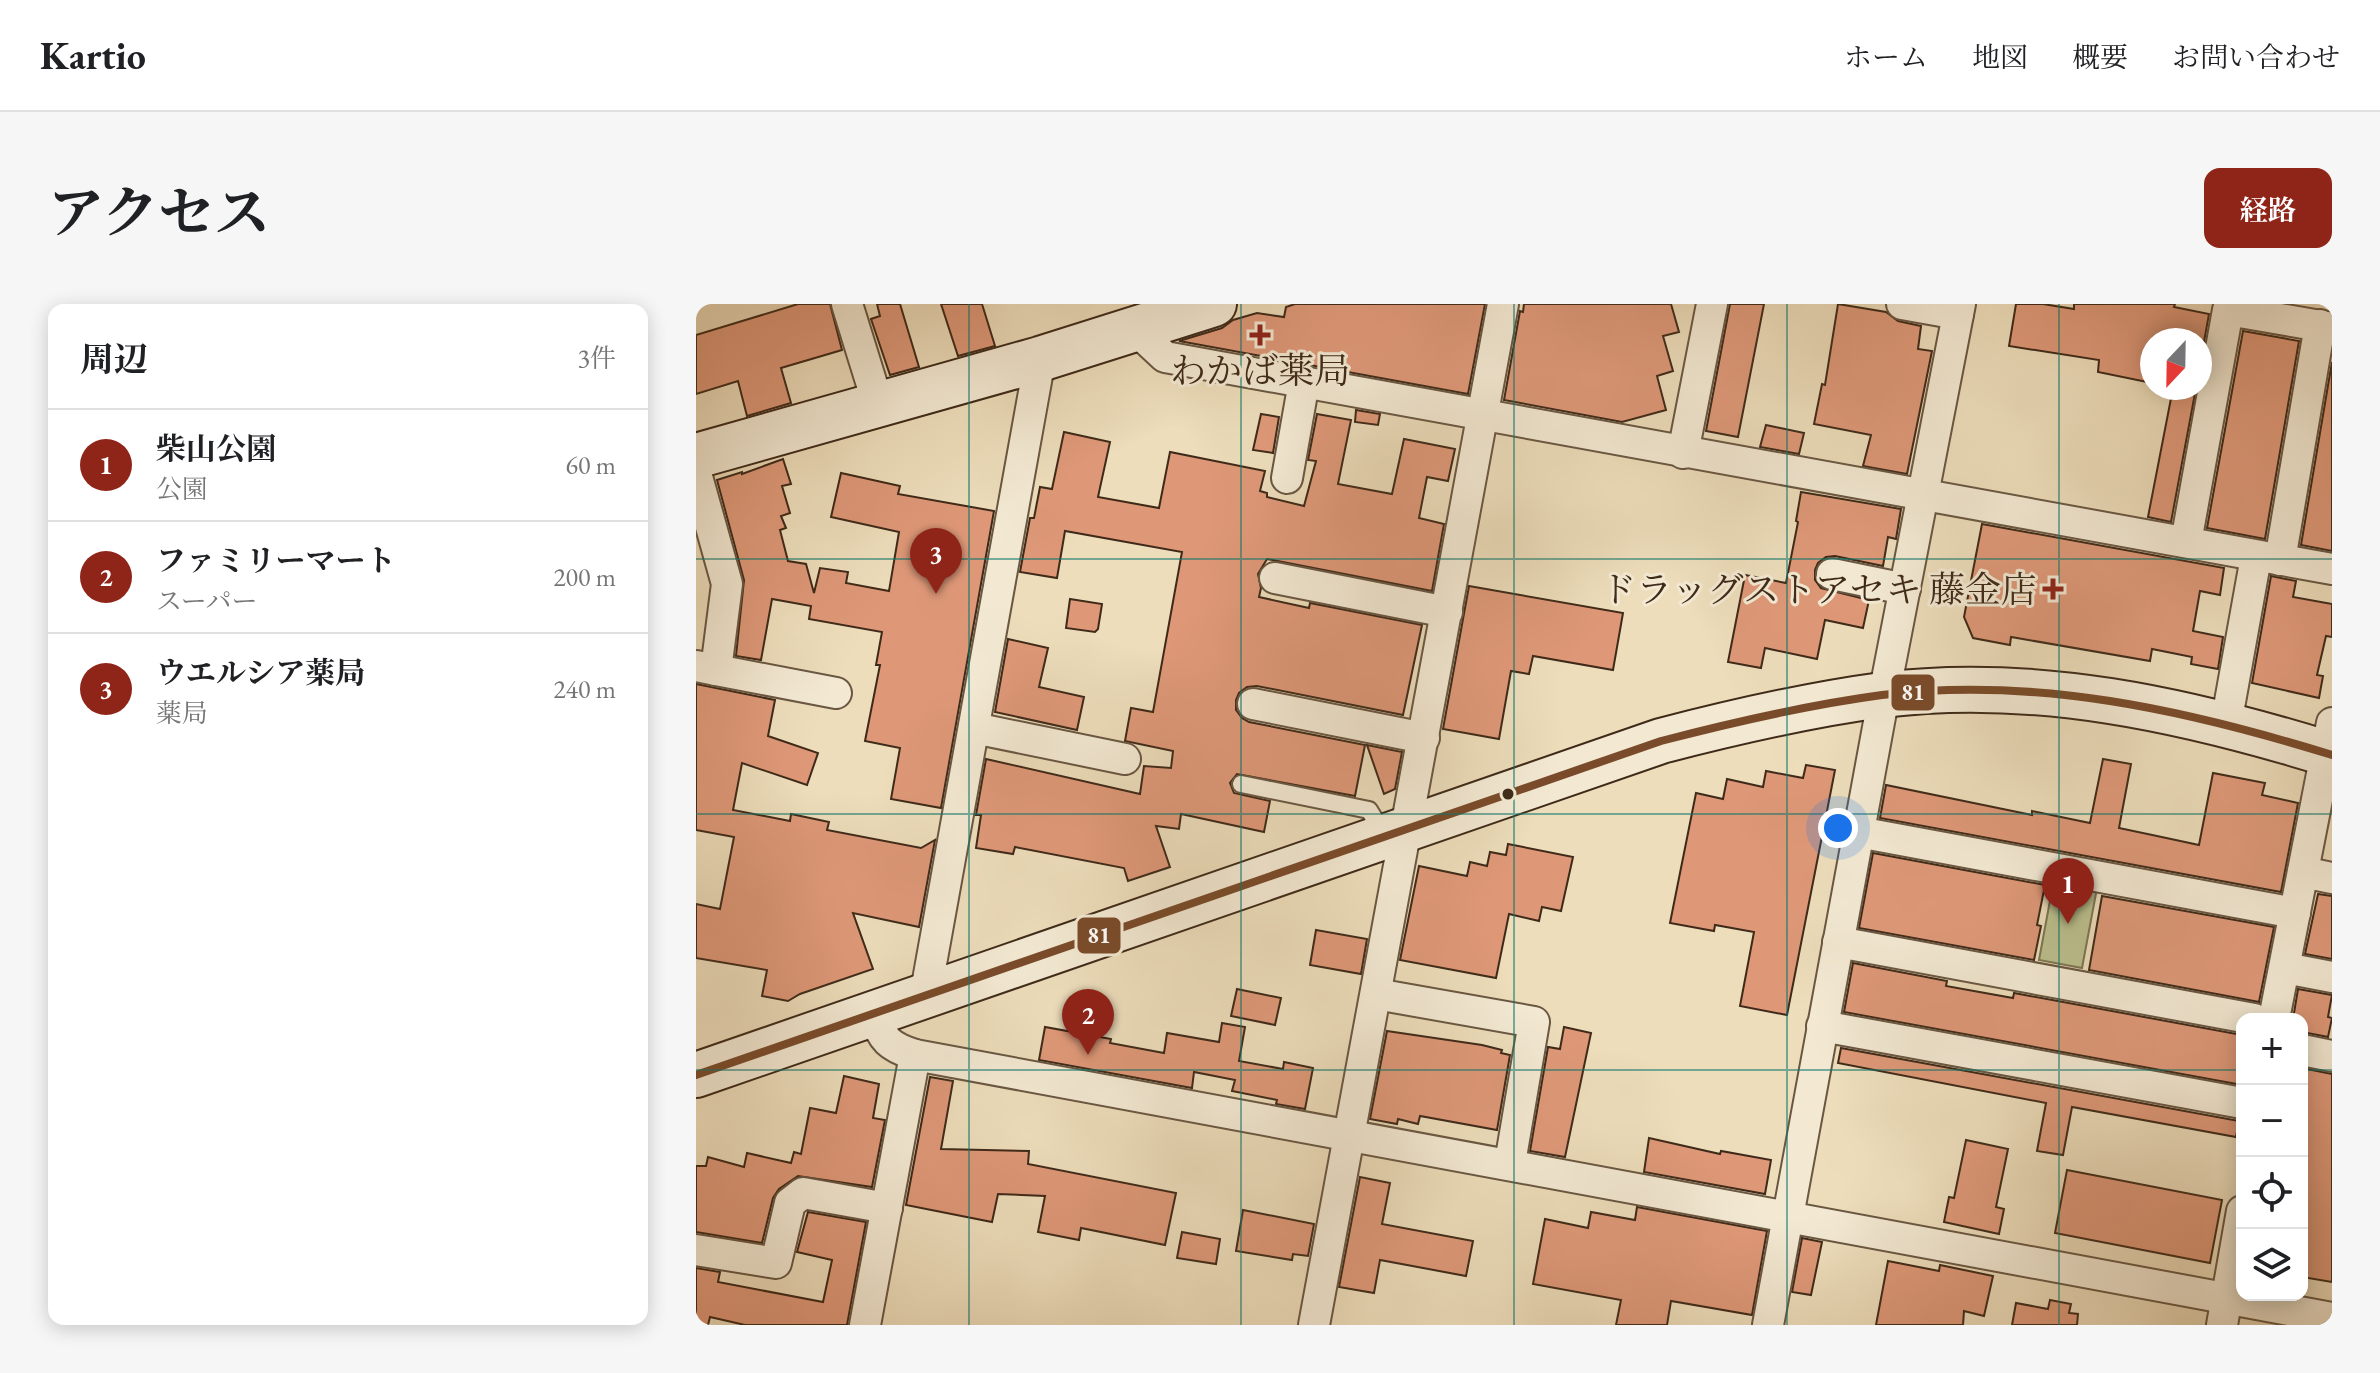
<!DOCTYPE html>
<html lang="ja">
<meta charset="utf-8">
<style>
body{margin:0;font-family:"EB Garamond","Noto Serif JP",serif;background:#f6f6f6;color:#202124}
.controls{position:absolute;right:24px;bottom:24px;display:grid;overflow:hidden;border-radius:16px;box-shadow:0 4px 20px #0003}
.controls button{width:72px;height:72px;display:grid;place-items:center;padding:0;border:0;border-bottom:2px solid #e0e0e0;background:#fff;color:#202124;font:40px sans-serif}
.compass{position:absolute;left:1444px;top:24px;width:72px;height:72px;border-radius:50%;background:#fff;box-shadow:0 4px 20px #0003;rotate:202deg}
.you{position:absolute;left:1142px;top:524px;width:28px;height:28px;margin:-20px;border:6px solid #fff;border-radius:50%;background:#1a73e8;box-shadow:0 0 0 12px #1a73e833}
.badge{display:grid;place-items:center;width:52px;height:52px;border-radius:50%;background:#8f2418;color:#fff;font-size:26px;font-weight:700}
.pin{position:absolute;translate:-50% -66px;filter:drop-shadow(0 2px 4px #0008)}
.pin::after{content:'';position:absolute;top:42px;width:28px;height:24px;background:inherit;clip-path:polygon(0 0,100% 0,50% 100%)}
.list{margin:0;padding:0;list-style:none}
h2{display:flex;justify-content:space-between;align-items:center;height:104px;margin:0;padding:0 32px;font-size:34px}
h2 small{font-size:26px;font-weight:400;color:#757577}
.list li{display:grid;grid-template-columns:52px 1fr auto;gap:24px;align-items:center;box-sizing:border-box;height:112px;padding:0 32px;border-top:2px solid #e0e0e0}
.list b{display:block;font-size:30px;white-space:nowrap}
.list p{margin:0;font-size:26px;white-space:nowrap;color:#757577}
.list em{font-size:26px;font-style:normal;color:#757577}
.icon{flex:none;width:44px;height:44px;fill:none;stroke:currentColor;stroke-width:2;stroke-linecap:round;stroke-linejoin:round}
.map{position:relative;flex:none;width:1636px;height:1021px;overflow:hidden;border-radius:16px}
header{display:flex;align-items:center;gap:48px;box-sizing:border-box;height:112px;padding:0 40px;background:#fff;border-bottom:2px solid #e0e0e0}
header strong{font-size:38px}
nav{display:flex;gap:44px;margin-inline-start:auto;font-size:28px}
.intro{display:flex;align-items:center;justify-content:space-between;box-sizing:border-box;height:192px;padding:0 48px}
h1{margin:0;font-size:56px}
.button{padding:20px 36px;border-radius:16px;background:#8f2418;color:#fff;font-size:28px;font-weight:700}
main{display:flex;gap:48px;padding:0 48px}
aside{flex:1;background:#fff;border-radius:16px;box-shadow:0 4px 20px #0003}
.map>svg:first-child{display:block}
.green{fill:#bbc08e;stroke:#7d7554;stroke-width:2}
.building{fill:#de9878;stroke:#3f2a19;stroke-width:2}
.lines{fill:none;stroke-linecap:round;stroke-linejoin:round}
.lane-casing{stroke:#6a5742;stroke-width:20}
.street-casing{stroke:#6a5742;stroke-width:34}
.secondary-casing{stroke:#3f2a19;stroke-width:48}
.lane{stroke:#f3e9d3;stroke-width:16}
.street{stroke:#f3e9d3;stroke-width:30}
.secondary{stroke:#f3e9d3;stroke-width:44}
.bus-1-casing{stroke:#f3e9d3;stroke-width:14}
.bus-1{stroke:#7a4b2a;stroke-width:8}
.grid{fill:none;stroke:#0f766e;stroke-width:2;stroke-opacity:0.55}
.poi-dot{fill:#8f2418;stroke:#f3e9d3;stroke-width:3}
.bus-dot{fill:#3f2a19;stroke:#f3e9d3;stroke-width:3}
.labels{text-anchor:middle;dominant-baseline:central;stroke-width:6;stroke-linejoin:round;paint-order:stroke}
.poi-label{font-size:36px;fill:#3f2a19;stroke:#f3e9d3}
.line-badge{stroke:#f3e9d3;stroke-width:3}
.badge-label{font-size:22px;text-anchor:middle;font-weight:bold;fill:#fff}
</style>
<header>
<strong>Kartio</strong>
<nav><a>ホーム</a><a>地図</a><a>概要</a><a>お問い合わせ</a></nav>
</header>
<div class="intro"><h1>アクセス</h1><a class="button">経路</a></div>
<main>
<aside>
<h2>周辺<small>3件</small></h2>
<ul class="list">
<li><span class="badge">1</span><div><b>柴山公園</b><p>公園</p></div><em>60 m</em></li>
<li><span class="badge">2</span><div><b>ファミリーマート</b><p>スーパー</p></div><em>200 m</em></li>
<li><span class="badge">3</span><div><b>ウエルシア薬局</b><p>薬局</p></div><em>240 m</em></li>
</ul>
</aside>
<div class="map">
<svg width="1636" height="1021" viewBox="0 0 1636 1021">
<rect width="100%" height="100%" fill="#edddbb"/>
<filter id="stains"><feTurbulence type="fractalNoise" baseFrequency=".0025" numOctaves="4"/><feColorMatrix values="0 0 0 0 .2 0 0 0 0 .09 0 0 0 0 .02 0 0 0 .5 -.17"/></filter>
<radialGradient id="worn" r=".72"><stop offset=".6" stop-color="#630" stop-opacity="0"/><stop offset="1" stop-color="#630" stop-opacity=".3"/></radialGradient>
<polygon class="green" points="1358,575 1401,584 1386,664 1343,656"/>
<g class="building">
<polygon points="102,0 134,0 146,46 85,64 95,99 51,112 42,77 0,90 0,31"/>
<polygon points="181,0 204,0 223,63 194,71 175,15 184,12"/>
<polygon points="245,0 286,0 299,42 262,52"/>
<polygon points="599,0 789,0 772,90 483,37 526,24 537,16 561,9 588,13 590,3"/>
<polygon points="828,0 975,0 983,28 967,32 977,67 961,72 970,106 926,118 808,96 824,7 827,8"/>
<polygon points="1034,0 1068,0 1042,133 1010,127"/>
<polygon points="1142,0 1190,8 1202,17 1225,22 1222,45 1236,47 1211,170 1167,162 1175,131 1118,120 1126,80 1129,81"/>
<polygon points="1320,0 1347,0 1378,5 1378,0 1479,0 1478,3 1513,10 1504,60 1504,36 1456,36 1456,79 1402,68 1403,56 1313,42"/>
<polygon points="1547,27 1603,37 1569,235 1511,224"/>
<polygon points="1636,58 1636,247 1605,241"/>
<polygon points="1477,84 1500,84 1475,218 1452,213"/>
<polygon points="660,106 684,110 682,121 659,118"/>
<polygon points="565,110 583,113 577,149 557,146"/>
<polygon points="621,110 655,116 642,180 696,190 708,135 759,145 752,177 731,173 723,214 748,220 736,287 571,255 562,270 565,284 563,293 613,304 614,299 726,321 707,411 561,382 551,383 543,389 540,396 540,406 546,414 553,418 669,441 659,492 541,470 534,479 538,489 574,497 568,528 485,510 483,525 460,522 474,563 432,577 428,564 319,543 317,550 280,544 285,511 280,511 290,455 444,490 448,462 475,464 477,447 429,437 435,404 457,408 486,248 369,227 361,274 324,268 334,214 338,214 344,183 356,185 368,128 414,138 402,193 463,204 474,148 569,167 564,187 571,189 571,193 608,202 620,157 612,156"/>
<polygon points="1070,121 1108,129 1103,150 1064,143"/>
<polygon points="87,155 95,180 86,182 94,209 85,212 90,224 84,226 92,257 110,260 118,289 124,264 152,268 150,279 193,287 203,228 135,213 145,169 204,182 202,190 298,207 245,504 195,495 204,444 169,437 184,361 180,361 186,328 113,315 115,302 76,295 65,356 40,352 48,276 21,176 46,168 46,170"/>
<polygon points="1105,188 1205,205 1200,235 1192,233 1187,262 1139,252 1130,253 1122,259 1119,266 1119,276 1125,284 1173,296 1167,324 1129,316 1121,355 1069,344 1065,364 1032,358 1049,271 1090,279 1102,218 1100,217"/>
<polygon points="1286,220 1528,264 1524,291 1504,287 1497,327 1527,333 1522,365 1495,360 1496,353 1456,345 1454,357 1315,333 1314,341 1277,334 1268,313"/>
<polygon points="1575,272 1600,277 1597,293 1636,300 1636,333 1630,332 1621,371 1627,372 1623,394 1556,379"/>
<polygon points="773,282 927,309 917,366 837,352 833,370 815,367 803,435 747,425"/>
<polygon points="374,295 406,300 402,325 399,328 370,324"/>
<polygon points="312,335 352,344 343,383 388,393 381,426 299,408"/>
<polygon points="0,380 79,396 72,432 122,449 111,481 46,459 37,506 94,517 95,510 133,518 131,526 225,544 239,536 223,623 157,609 177,665 104,690 92,697 66,692 71,666 0,654 0,600 24,605 38,533 0,526"/>
<polygon points="671,441 706,448 699,485 688,490"/>
<polygon points="1407,455 1435,460 1423,524 1461,532 1503,541 1517,469 1569,479 1566,491 1602,499 1585,588 1184,514 1190,481 1336,511 1336,507 1394,519"/>
<polygon points="1110,461 1139,466 1091,711 1044,702 1058,628 1019,621 1018,627 974,619 1000,489 1027,495 1031,475 1067,483 1070,467 1107,474"/>
<polygon points="812,540 877,553 865,607 846,603 843,617 813,610 800,674 704,656 723,562 771,572 774,558 791,562 794,548 810,551"/>
<polygon points="1177,549 1349,581 1341,621 1345,622 1338,656 1163,624"/>
<polygon points="1622,590 1636,592 1636,655 1609,650"/>
<polygon points="1406,592 1578,623 1563,698 1393,666"/>
<polygon points="620,626 671,635 665,670 614,661"/>
<polygon points="1157,659 1251,677 1250,682 1317,694 1318,689 1546,731 1546,781 1148,708"/>
<polygon points="541,685 585,694 579,721 535,712"/>
<polygon points="1602,685 1636,691 1632,713 1636,714 1632,733 1606,728 1606,715 1597,715"/>
<polygon points="526,719 549,723 543,757 587,765 588,758 617,764 609,805 580,800 581,796 536,787 539,776 498,768 496,784 343,756 349,723 415,735 414,739 468,749 471,729 523,738"/>
<polygon points="868,723 895,729 869,853 834,847 852,743 864,745"/>
<polygon points="691,727 786,741 806,746 805,749 814,751 801,826 724,812 722,820 702,815 701,820 674,815"/>
<polygon points="1145,744 1543,817 1540,833 1376,803 1367,851 1341,847 1350,799 1142,759"/>
<polygon points="1606,764 1636,770 1636,978 1606,973"/>
<polygon points="148,772 183,780 177,814 189,816 176,883 102,872 83,885 77,894 66,939 0,928 0,862 10,862 12,853 48,863 51,849 95,859 98,848 105,850 114,804 140,809"/>
<polygon points="234,773 257,777 245,845 333,847 332,860 480,889 469,941 385,924 383,936 342,928 349,892 302,890 296,918 210,901"/>
<polygon points="953,834 1024,850 1025,847 1075,856 1069,890 948,868"/>
<polygon points="1270,836 1312,845 1300,903 1308,905 1303,930 1248,918 1253,893 1258,894"/>
<polygon points="1371,866 1526,896 1514,959 1359,929"/>
<polygon points="664,873 694,879 686,920 777,937 770,972 684,956 678,989 643,983"/>
<polygon points="941,903 1071,927 1056,1011 975,997 971,1021 920,1021 925,996 837,980 849,915 892,924 895,908 939,916"/>
<polygon points="547,906 618,920 612,952 597,950 596,956 540,947"/>
<polygon points="112,908 170,918 151,1021 49,1021 14,1013 12,1021 0,1021 0,964 24,968 22,978 127,998 136,956 101,948"/>
<polygon points="486,928 524,935 520,960 481,954"/>
<polygon points="1106,934 1126,938 1115,991 1096,988"/>
<polygon points="1192,957 1243,967 1244,961 1297,972 1288,1012 1268,1007 1267,1021 1180,1021"/>
<polygon points="1354,996 1375,1000 1373,1009 1382,1010 1381,1021 1316,1021 1320,999 1352,1005"/>
</g>
<g class="lines">
<defs>
<polyline id="lane" points="545,480 673,506 687,529"/>
<g id="street">
<polyline points="151,0 182,100"/>
<polyline points="1206,0 1262,10"/>
<polyline points="440,26 469,53 1636,265"/>
<polyline points="987,149 1016,0"/>
<polyline points="0,169 31,280 20,366 0,362"/>
<polyline points="591,174 608,78"/>
<polyline points="1490,238 1532,6 1636,24"/>
<polyline points="1584,256 1624,21"/>
<polyline points="1136,270 1209,285"/>
<polyline points="579,274 751,308"/>
<polyline points="20,366 140,389"/>
<polyline points="557,400 728,434"/>
<polyline points="1530,420 1560,253"/>
<polyline points="278,424 429,455"/>
<polyline points="1162,528 1599,609"/>
<polyline points="1607,568 1636,574"/>
<polyline points="1142,638 1558,715"/>
<polyline points="1589,664 1636,673"/>
<polyline points="680,690 838,718 814,859"/>
<polyline points="229,693 344,55"/>
<path d="M177 710C188 737 192 742 219 751L1636 1014"/>
<polyline points="1578,715 1636,419"/>
<polyline points="1126,722 1546,799"/>
<polyline points="1606,746 1636,752"/>
<polyline points="0,946 80,959 94,899 107,889 191,904"/>
<polyline points="169,1021 219,751"/>
<polyline points="618,1021 807,0"/>
<polyline points="1072,1021 1188,391 1264,0"/>
<polyline points="1526,1021 1546,907"/>
</g>
<g id="secondary">
<polyline points="0,152 344,55 518,0"/>
<path d="M0 771 965 437C1038 418 1111 401 1186 391 1339 372 1491 406 1636 451"/>
</g>
</defs>
<use href="#lane" class="lane-casing"/>
<use href="#street" class="street-casing"/>
<use href="#secondary" class="secondary-casing"/>
<use href="#lane" class="lane"/>
<use href="#street" class="street"/>
<use href="#secondary" class="secondary"/>
<defs>
<path id="bus-1" d="M0 771 965 437C1038 418 1111 401 1186 391 1339 372 1491 406 1636 451"/>
</defs>
<use href="#bus-1" class="bus-1-casing"/>
<use href="#bus-1" class="bus-1"/>
</g>
<path class="grid" d="M273 0V1021M545 0V1021M818 0V1021M1091 0V1021M1363 0V1021M0 255H1636M0 510H1636M0 766H1546M1606 766H1636"/>
<g class="poi-dot">
<path d="M560 19h8v8h8v8h-8v8h-8v-8h-8v-8h8z"/>
<path d="M1353 273h8v8h8v8h-8v8h-8v-8h-8v-8h8z"/>
</g>
<circle class="bus-dot" cx="812" cy="490" r="7"/>
<g class="labels">
<g class="poi-label">
<text x="564" y="66">わかば薬局</text>
<text x="1341" y="285" text-anchor="end">ドラッグストアセキ 藤金店</text>
</g>
</g>
<g class="line-badge">
<rect x="1194" y="369" width="46" height="39" rx="8" fill="#7a4b2a"/>
<rect x="380" y="612" width="46" height="39" rx="8" fill="#7a4b2a"/>
</g>
<g class="badge-label">
<text x="1217" y="396">81</text>
<text x="403" y="639">81</text>
</g>
<rect width="100%" height="100%" filter="url(#stains)"/>
<rect width="100%" height="100%" fill="url(#worn)"/>
</svg>
<div class="controls">
<button>+</button>
<button>−</button>
<button><svg class="icon" aria-label="locate" viewBox="0 0 24 24"><circle cx="12" cy="12" r="6"/><path d="M12 2v4M12 18v4M2 12h4M18 12h4"/></svg></button>
<button><svg class="icon" aria-label="layers" viewBox="0 0 24 24"><path d="M12 4l9 5-9 5-9-5zM3 14l9 5 9-5"/></svg></button>
</div>
<svg class="compass" viewBox="-18 -18 36 36"><path d="M0-13l5 13h-10z" fill="#e53935"/><path d="M0 13l5-13h-10z" fill="#757577"/></svg>
<div class="you"></div>
<div class="pin badge" style="left:1372px;top:620px">1</div>
<div class="pin badge" style="left:392px;top:751px">2</div>
<div class="pin badge" style="left:240px;top:290px">3</div>
</div>
</main>
